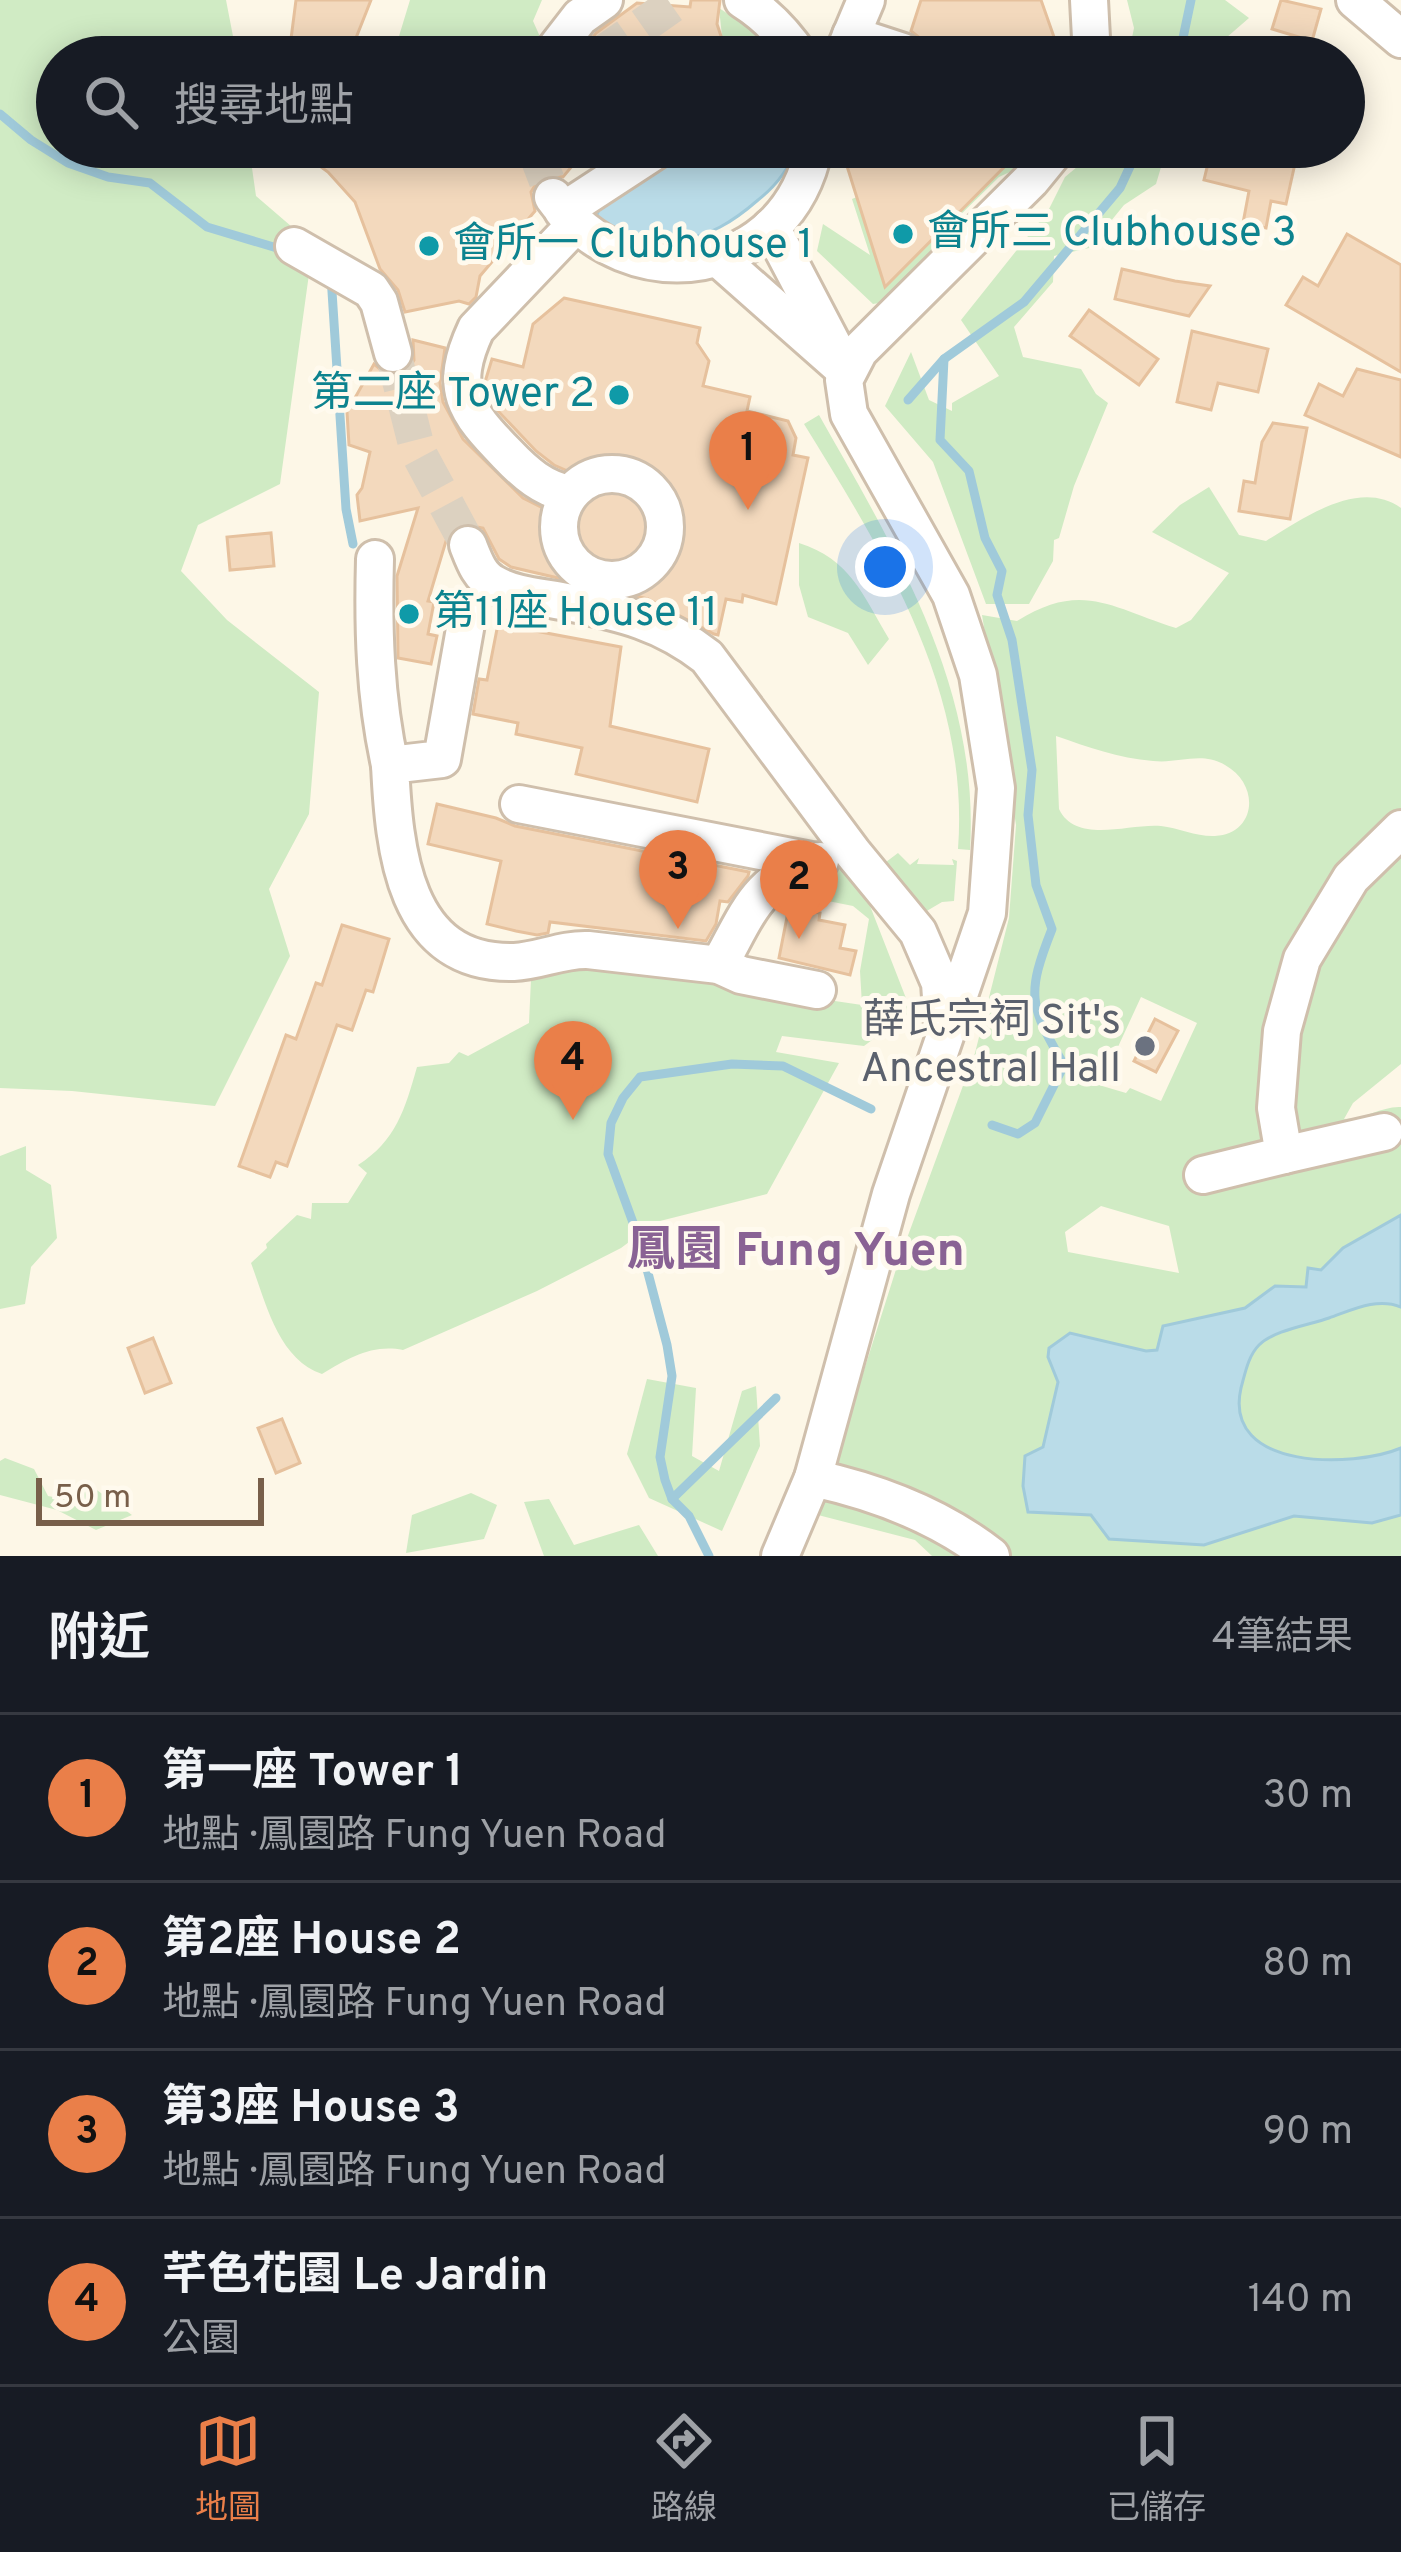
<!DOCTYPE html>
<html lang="zh-TW">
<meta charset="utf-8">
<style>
body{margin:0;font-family:Overpass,"Noto Sans TC",sans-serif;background:#242831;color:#f1f3f6}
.scale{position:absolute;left:36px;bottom:30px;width:228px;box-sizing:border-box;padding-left:12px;border:6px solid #785f4a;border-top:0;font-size:33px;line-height:42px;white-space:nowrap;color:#785f4a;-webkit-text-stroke:9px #fffaee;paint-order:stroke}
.you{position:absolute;left:885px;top:567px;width:42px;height:42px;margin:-30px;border:9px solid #fff;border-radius:50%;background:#1a73e8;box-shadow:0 0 0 18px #1a73e833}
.badge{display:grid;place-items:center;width:78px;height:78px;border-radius:50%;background:#ea7f49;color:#111;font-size:39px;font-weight:700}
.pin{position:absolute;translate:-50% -99px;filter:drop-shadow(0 3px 6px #0008)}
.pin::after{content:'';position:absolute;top:63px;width:42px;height:36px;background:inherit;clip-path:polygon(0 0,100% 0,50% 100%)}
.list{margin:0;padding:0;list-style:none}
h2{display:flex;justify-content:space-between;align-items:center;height:156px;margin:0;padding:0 48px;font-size:51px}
h2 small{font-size:39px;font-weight:400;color:#9ea1a6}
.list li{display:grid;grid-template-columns:78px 1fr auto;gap:36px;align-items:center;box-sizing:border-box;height:168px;padding:0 48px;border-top:3px solid #363941}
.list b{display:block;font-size:45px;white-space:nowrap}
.list p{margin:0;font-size:39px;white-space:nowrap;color:#9ea1a6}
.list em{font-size:39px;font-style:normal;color:#9ea1a6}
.icon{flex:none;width:66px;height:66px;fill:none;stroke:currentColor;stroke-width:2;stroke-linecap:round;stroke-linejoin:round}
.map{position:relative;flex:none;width:1401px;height:1556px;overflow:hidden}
.search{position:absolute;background:#171b24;box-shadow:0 6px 30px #0003;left:36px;right:36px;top:36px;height:132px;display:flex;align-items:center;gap:30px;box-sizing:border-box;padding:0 42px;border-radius:66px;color:#9ea1a6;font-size:45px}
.sheet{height:828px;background:#171b24}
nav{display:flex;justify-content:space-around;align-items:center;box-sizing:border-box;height:168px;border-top:3px solid #363941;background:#171b24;font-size:33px;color:#9ea1a6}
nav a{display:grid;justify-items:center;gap:6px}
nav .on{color:#ea7f49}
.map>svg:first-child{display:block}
.green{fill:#d0ebc4;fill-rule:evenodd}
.water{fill:#badce8;stroke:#a0cada;stroke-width:3}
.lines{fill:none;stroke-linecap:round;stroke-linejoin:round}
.stream{stroke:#a0cada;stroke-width:9}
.building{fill:#f3d9bd;stroke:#e6c19d;stroke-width:3}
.minor-tunnel{stroke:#dcd1c0;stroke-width:36;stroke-dasharray:36 18;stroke-linecap:butt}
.minor-casing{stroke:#cfbfac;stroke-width:42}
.minor{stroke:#fff;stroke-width:36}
.culture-dot{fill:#0f9aa8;stroke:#fffaee;stroke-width:4.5}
.worship-dot{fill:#6b7280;stroke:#fffaee;stroke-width:4.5}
.labels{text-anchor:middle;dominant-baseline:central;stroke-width:10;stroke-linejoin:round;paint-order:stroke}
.culture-label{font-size:42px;fill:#0d838f;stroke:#fffaee;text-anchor:start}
.worship-label{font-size:42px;fill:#5b616d;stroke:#fffaee;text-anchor:end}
.quarter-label{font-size:48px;font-weight:bold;fill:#896294;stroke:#fffaee}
</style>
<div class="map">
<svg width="1401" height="1556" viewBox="0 0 1401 1556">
<rect width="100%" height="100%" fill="#fdf7e7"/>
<g class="green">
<polygon points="0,0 226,0 237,57 57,57 57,147 249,147 256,196 313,245 280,484 198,525 181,571 227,620 319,692 309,814 269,889 290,956 215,1106 72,1091 0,1088"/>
<polygon points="410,0 542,0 533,21 541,39 535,57 401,57 396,46"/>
<polygon points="1127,0 1225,0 1249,18 1204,57 1128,57 1134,28"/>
<polygon points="719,8 751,29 776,57 730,57 722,36"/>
<polygon points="1024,147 1037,147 1014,170 999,177 947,228 932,253 879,303 873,304 817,251 823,224 870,255 852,199 857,197 880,272 892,280"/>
<polygon points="1101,147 1167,147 1156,184 1124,205 1089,248 1054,256 1053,282 1014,327 1023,357 1081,369 1096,394 1108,403 1074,486 1059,538 1054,540 1053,561 1029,604 986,604 933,462 885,406 911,352 929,400 952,411 952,403 999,376 961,320 1048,211 1065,177"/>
<path d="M819 415C896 551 980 688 970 850L958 849C970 690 884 554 804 424Z"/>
<path d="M1209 487 1239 535 1266 541C1304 518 1359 478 1401 508V1064L1353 1103 1344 1119C1366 1119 1382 1106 1401 1107V1556H932L915 1540 818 1515 899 1260 975 1053 1009 918 1016 825 982 615 1017 621C1082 580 1112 608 1176 628L1191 620 1229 573 1152 532 1180 505ZM1056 736C1088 747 1118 758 1153 761 1179 764 1201 751 1225 765 1261 785 1256 834 1215 836 1198 837 1178 828 1161 826 1130 823 1076 845 1059 809ZM1141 997 1197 1023 1161 1101 1130 1088 1126 1093 1092 1083 1095 1070 1105 1075ZM1101 1206 1169 1226 1179 1273 1068 1252 1065 1232Z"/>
<path d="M799 543C850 559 863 595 889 639L868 665 848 633 808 617 799 585Z"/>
<polygon points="898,853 910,865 919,858 917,864 954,865 952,859 957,861 954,901 942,902 925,912 886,862"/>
<path d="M840 862 865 893 911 1011 864 1046 782 1036 776 1052 839 1063 767 1194 656 1222 621 1248 537 1291 403 1350C372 1344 349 1358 322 1374 278 1359 266 1303 251 1263L267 1248 266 1244 297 1215 311 1219 312 1203H348L367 1173 358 1165C396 1141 405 1109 417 1067L449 1063 459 1052 468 1056 529 1023 531 979 584 964 862 1005 860 971 869 919 853 906 788 893 803 874Z"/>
<polygon points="26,1146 26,1170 51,1185 57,1238 31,1267 25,1304 0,1309 0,1156"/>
<polygon points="647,1379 696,1388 692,1456 719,1471 742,1391 756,1386 760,1446 722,1531 649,1498 627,1454"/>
<polygon points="5,1458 34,1469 48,1496 68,1500 84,1481 132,1515 96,1530 57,1510 0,1495 0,1461"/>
<polygon points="471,1493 497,1505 484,1539 406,1553 412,1515"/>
<polygon points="549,1499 574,1545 639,1525 658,1556 544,1556 524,1502"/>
</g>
<g class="water">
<path d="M686 147H797C789 169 776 186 758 200 703 248 668 247 600 226L596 218 599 209Z"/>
<path d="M1401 1215V1307C1377 1297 1352 1310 1329 1318 1309 1325 1274 1330 1259 1345 1248 1356 1245 1374 1241 1388 1222 1471 1354 1468 1401 1448V1515L1372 1523 1294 1516 1204 1545 1109 1539 1091 1515 1028 1512 1023 1486 1025 1456 1043 1447 1058 1382 1048 1357 1049 1348 1070 1333 1146 1351 1157 1350 1163 1326 1245 1308 1275 1286 1306 1287 1308 1268 1321 1270 1343 1248Z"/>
</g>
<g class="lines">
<g class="stream">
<polyline points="1179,57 1191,0"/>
<polyline points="0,114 31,140 68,163 108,177 150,183 207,227 287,251"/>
<polyline points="331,276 346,509 353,544"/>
<path d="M944 359 940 440 969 471 985 538 1002 571 997 595 1012 640 1032 770 1028 815 1036 885 1052 929C1026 995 1029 1005 1064 1065L1035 1123 1018 1134 992 1125"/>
<polyline points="908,400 944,359 1024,302 1120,188 1139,147"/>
<polyline points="672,1499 776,1398"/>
<polyline points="709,1556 689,1516 672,1499 665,1480 660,1457 672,1376 667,1345 639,1239 608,1154 611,1123 623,1098 640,1077 732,1064 783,1066 871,1109"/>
</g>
</g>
<g class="building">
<polygon points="296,0 371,0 356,38 374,57 311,57 291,39"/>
<polygon points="691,0 720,0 717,24 728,57 577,57 596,33 637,3 690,7"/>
<polygon points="921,0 1041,0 1061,57 925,57 920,38 911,31"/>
<polygon points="1281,0 1321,9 1312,41 1272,29"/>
<polygon points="294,147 588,147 563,177 549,175 537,182 531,192 535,211 480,276 476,297 469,304 459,301 405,312 398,290 380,269 355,202 328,172"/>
<polygon points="841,147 1024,147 885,287"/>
<polygon points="1212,147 1296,159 1286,204 1271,201 1266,228 1243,223 1249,191 1204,180"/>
<polygon points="1347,234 1401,265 1401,372 1286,305 1303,277 1318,286"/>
<polygon points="1122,269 1175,281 1210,286 1189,316 1115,299"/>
<polygon points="564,298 700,328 697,343 709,361 703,386 750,397 747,411 788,421 796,438 793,455 808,458 776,604 743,595 742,602 726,599 718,635 714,634 648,599 511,567 499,559 483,528 461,524 451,530 446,541 428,601 434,602 428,634 437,636 431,664 398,658 397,576 418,508 360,521 357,495 362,488 370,452 349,445 347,412 374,364 386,374 398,375 408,370 414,360 413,340 445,348 440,383 443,402 463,439 523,498 553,513 577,515 592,498 586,479 554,465 536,451 498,411 485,382 492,359 523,367 533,324"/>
<polygon points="1089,310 1158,359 1139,385 1070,336"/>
<polygon points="1192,331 1268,349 1258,392 1218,383 1211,410 1177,402"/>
<polygon points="1357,369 1401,380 1401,457 1305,415 1319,384 1343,396"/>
<polygon points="1273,423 1307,428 1290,519 1239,511 1244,481 1255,483 1262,442"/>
<polygon points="271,533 274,566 230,570 227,537"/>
<polygon points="498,624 621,647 610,726 709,749 697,802 576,774 582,748 516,734 518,723 473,714 479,679 487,680"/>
<polygon points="437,804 496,818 515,826 749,872 748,876 728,902 720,901 716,924 706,941 550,922 548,933 537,935 516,931 487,924 501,861 428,844"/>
<polygon points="789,907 820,913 819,920 845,925 840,948 856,951 850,975 779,958"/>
<polygon points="342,925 389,939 373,992 366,990 352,1030 337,1025 287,1166 276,1162 270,1177 239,1166 286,1035 296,1039 316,983 322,985"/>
<polygon points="1155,1019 1178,1031 1156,1072 1134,1061"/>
<polygon points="153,1338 171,1383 145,1393 128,1348"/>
<polygon points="282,1419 300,1463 276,1473 258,1428"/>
</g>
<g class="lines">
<g class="minor-tunnel">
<polyline points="598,57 679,0"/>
<polyline points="534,147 553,197"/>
<polyline points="393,353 418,452 468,545"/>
</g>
<defs>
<g id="minor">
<path d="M743 0C767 15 784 33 800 57"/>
<polyline points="1089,0 1092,57"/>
<polyline points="1355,0 1401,39"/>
<polyline points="851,35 903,52"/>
<polyline points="549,57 580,17 604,0"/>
<polyline points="842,57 866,0"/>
<path d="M553 197C629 303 788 279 814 147"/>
<polyline points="563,211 661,147"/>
<polyline points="771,227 837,353"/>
<polyline points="294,246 371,290 379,302 393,353"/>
<polyline points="718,258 847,372"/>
<circle cx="612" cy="527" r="53"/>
<path d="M570 494C543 489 525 473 507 454 465 411 448 389 476 329L575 225"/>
<path d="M468 545C474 560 479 576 494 584 515 596 543 597 567 602 623 613 662 622 707 657L853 853 918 932 940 983 943 1026"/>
<path d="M375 559C373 629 375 697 390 765"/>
<path d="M468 612 442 759 390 765C394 848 403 965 514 962 539 961 562 949 588 950L719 965 741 975 817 990"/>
<polyline points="519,804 817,862"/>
<path d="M719 965C749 912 757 878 820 861"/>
<polyline points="1284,1155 1384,1132"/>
<polyline points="1203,1175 1284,1155 1276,1108 1282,1031 1302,959 1351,878 1401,829"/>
<path d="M813 1478C877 1492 939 1515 991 1556"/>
<polyline points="780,1556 813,1478 891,1194 987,913 996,788 978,675 951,595 849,414 844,380 859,351 1031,180 1058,147"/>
</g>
</defs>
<use href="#minor" class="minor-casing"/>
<use href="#minor" class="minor"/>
</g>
<g class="culture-dot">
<circle cx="903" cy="234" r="12"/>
<circle cx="429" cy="246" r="12"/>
<circle cx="619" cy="395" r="12"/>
<circle cx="409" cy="614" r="12"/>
</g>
<circle class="worship-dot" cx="1145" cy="1046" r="12"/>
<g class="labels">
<g class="culture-label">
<text x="927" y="234">會所三 Clubhouse 3</text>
<text x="453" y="246">會所一 Clubhouse 1</text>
<text x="595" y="395" text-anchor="end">第二座 Tower 2</text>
<text x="433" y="614">第11座 House 11</text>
</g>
<g class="worship-label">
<text x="1121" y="1022">薛氏宗祠 Sit's<tspan x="1121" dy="48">Ancestral Hall</tspan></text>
</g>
<g class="quarter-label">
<text x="796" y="1253">鳳園 Fung Yuen</text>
</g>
</g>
</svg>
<div class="scale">50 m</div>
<div class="you"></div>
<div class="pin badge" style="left:748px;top:510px">1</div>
<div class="pin badge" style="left:799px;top:939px">2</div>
<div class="pin badge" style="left:678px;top:929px">3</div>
<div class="pin badge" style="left:573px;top:1120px">4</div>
<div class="search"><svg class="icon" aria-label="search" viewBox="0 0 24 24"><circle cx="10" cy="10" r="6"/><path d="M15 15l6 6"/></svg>搜尋地點</div>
</div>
<section class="sheet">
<h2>附近<small>4筆結果</small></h2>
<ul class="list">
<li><span class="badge">1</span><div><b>第一座 Tower 1</b><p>地點 · 鳳園路 Fung Yuen Road</p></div><em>30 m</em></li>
<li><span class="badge">2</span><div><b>第2座 House 2</b><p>地點 · 鳳園路 Fung Yuen Road</p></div><em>80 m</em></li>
<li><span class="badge">3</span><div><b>第3座 House 3</b><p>地點 · 鳳園路 Fung Yuen Road</p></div><em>90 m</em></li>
<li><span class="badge">4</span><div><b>芊色花園 Le Jardin</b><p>公園</p></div><em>140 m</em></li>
</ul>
</section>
<nav>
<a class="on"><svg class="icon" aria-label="map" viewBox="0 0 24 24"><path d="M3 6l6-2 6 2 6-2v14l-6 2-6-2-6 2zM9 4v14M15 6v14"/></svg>地圖</a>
<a><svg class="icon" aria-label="directions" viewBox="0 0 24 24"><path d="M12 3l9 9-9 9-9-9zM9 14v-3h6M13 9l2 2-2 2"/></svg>路線</a>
<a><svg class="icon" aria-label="saved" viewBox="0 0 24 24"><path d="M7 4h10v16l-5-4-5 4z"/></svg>已儲存</a>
</nav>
